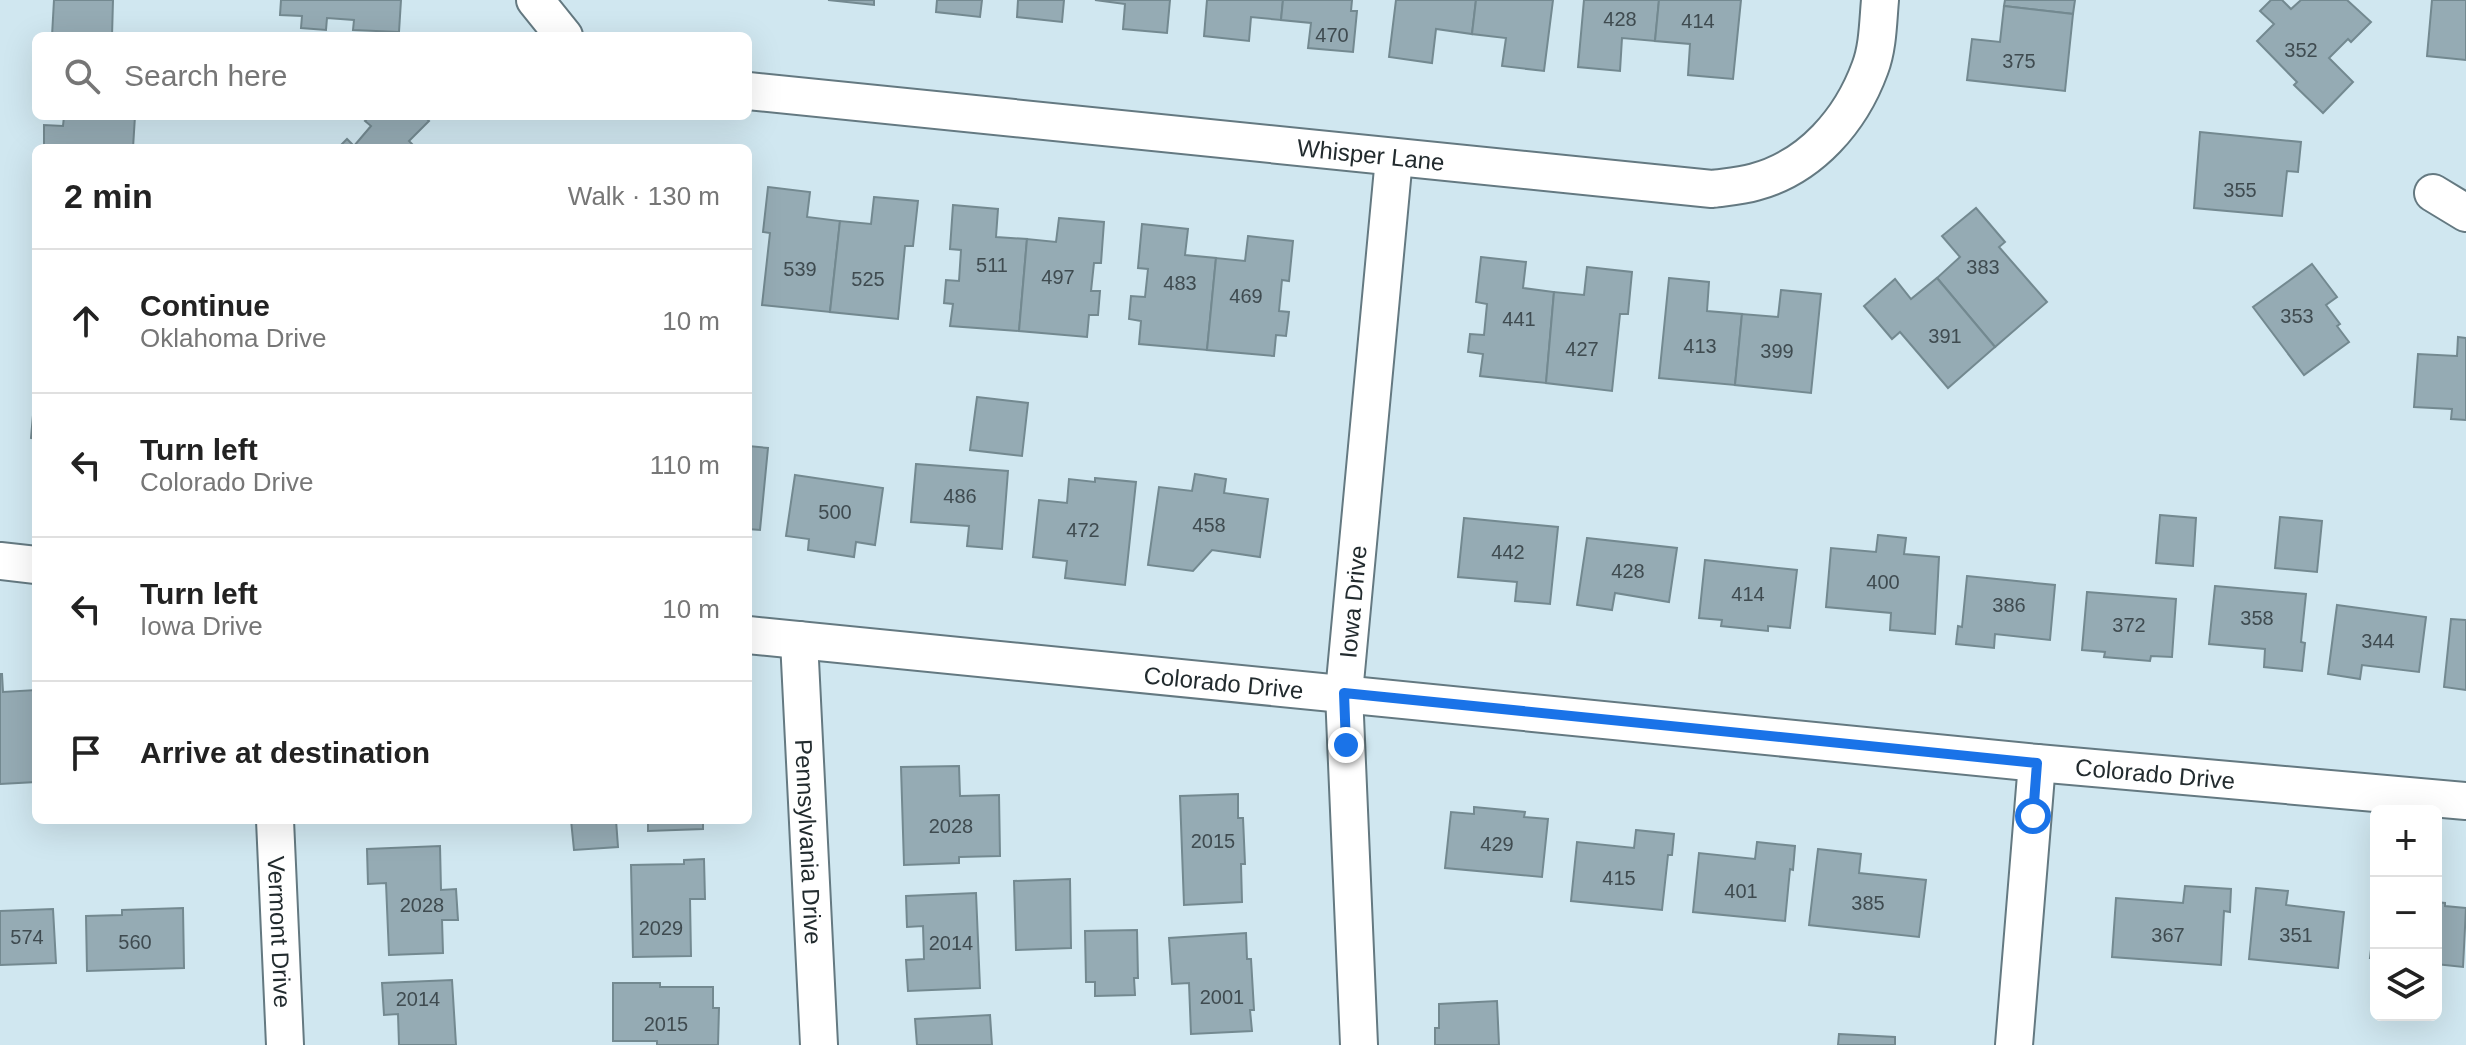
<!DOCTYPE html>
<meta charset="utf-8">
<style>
body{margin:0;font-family:Helvetica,sans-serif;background:#f6f6f6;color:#222}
.controls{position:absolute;right:24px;bottom:24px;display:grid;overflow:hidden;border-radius:12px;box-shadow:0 8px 32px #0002}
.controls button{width:72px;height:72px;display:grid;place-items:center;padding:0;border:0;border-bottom:2px solid #e0e0e0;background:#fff;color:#222;font:40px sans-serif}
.stop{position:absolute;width:24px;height:24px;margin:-18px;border:6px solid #1a73e8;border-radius:50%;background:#fff}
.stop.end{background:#1a73e8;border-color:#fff;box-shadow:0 2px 8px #0008}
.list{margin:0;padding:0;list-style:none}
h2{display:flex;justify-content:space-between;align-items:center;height:104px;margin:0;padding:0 32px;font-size:34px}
h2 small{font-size:26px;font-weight:400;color:#767676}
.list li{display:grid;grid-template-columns:52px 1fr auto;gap:24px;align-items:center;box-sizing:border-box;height:144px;padding:0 32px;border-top:2px solid #e0e0e0}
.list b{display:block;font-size:30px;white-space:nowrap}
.list p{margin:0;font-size:26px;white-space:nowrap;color:#767676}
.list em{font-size:26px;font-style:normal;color:#767676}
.icon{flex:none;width:44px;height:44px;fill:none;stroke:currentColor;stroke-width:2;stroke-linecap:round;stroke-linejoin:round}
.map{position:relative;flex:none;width:2466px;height:1045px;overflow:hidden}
.search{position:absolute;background:#fff;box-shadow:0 8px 32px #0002;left:32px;top:32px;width:720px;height:88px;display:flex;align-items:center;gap:20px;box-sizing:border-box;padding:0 28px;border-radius:12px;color:#767676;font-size:30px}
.panel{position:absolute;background:#fff;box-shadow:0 8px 32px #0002;left:32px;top:144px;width:720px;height:680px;border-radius:12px}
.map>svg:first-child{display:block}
.building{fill:#95abb4;stroke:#738990;stroke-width:2}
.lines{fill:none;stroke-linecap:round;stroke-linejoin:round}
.minor-casing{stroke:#647981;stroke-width:40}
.minor{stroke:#fff;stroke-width:36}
.route{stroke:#1a73e8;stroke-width:10}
.labels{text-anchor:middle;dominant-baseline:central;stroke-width:7;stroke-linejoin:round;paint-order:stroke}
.number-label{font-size:20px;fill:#3f4b50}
.street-label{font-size:24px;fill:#222b2e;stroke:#ddf4fd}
</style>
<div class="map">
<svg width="2466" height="1045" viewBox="0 0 2466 1045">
<rect width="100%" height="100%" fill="#d0e7f0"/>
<g class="building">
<polygon points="54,0 113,0 112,36 52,36"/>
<polygon points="281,0 401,0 399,32 353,30 354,20 327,18 326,30 301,28 302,16 280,15"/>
<polygon points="828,0 874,0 874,5"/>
<polygon points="937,0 982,0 980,17 936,12"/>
<polygon points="1018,0 1064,0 1062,22 1017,17"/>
<polygon points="1095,0 1170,0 1167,33 1123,29 1125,4"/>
<polygon points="1207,0 1283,0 1281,20 1251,17 1249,41 1204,36"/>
<polygon points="1283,0 1352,0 1351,11 1357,11 1353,52 1308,48 1311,23 1281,20"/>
<polygon points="1396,0 1476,0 1472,34 1436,29 1432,63 1389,57"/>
<polygon points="1476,0 1553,0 1544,71 1502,66 1506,38 1472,34"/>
<polygon points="1584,0 1659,0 1655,41 1622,38 1620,71 1578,67"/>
<polygon points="1659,0 1741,0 1733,79 1688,75 1690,44 1655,41"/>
<polygon points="2005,0 2075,0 2073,14 2004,6"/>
<polygon points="2271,0 2282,0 2291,9 2301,0 2347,0 2371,22 2351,42 2348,39 2329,58 2353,82 2323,113 2294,85 2297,82 2257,41 2274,24 2260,11"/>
<polygon points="2432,0 2466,0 2466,60 2427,56"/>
<polygon points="2004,6 2073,14 2065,91 1967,80 1972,39 2000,42"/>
<polygon points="64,116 146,116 135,116 133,148 44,148 44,125 63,126"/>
<polygon points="370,116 424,116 429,121 409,141 416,148 338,148 347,139 354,146 371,126 365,121"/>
<polygon points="2200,132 2301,142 2298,172 2287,171 2282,216 2194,208"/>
<polygon points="768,187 810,192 807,217 840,221 830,312 762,305 770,233 763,232"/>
<polygon points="874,197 918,201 913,246 905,246 898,319 830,312 840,221 871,224"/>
<polygon points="953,205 998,209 996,237 1027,239 1019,331 950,326 953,304 944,303 946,280 959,281 961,250 950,249"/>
<polygon points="1976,208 2005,242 1999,247 2047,302 1995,347 1937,278 1960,257 1942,236"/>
<polygon points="1059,218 1104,222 1101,263 1094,263 1091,291 1100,291 1098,315 1089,315 1087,337 1019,331 1027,239 1056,242"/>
<polygon points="1142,224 1188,229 1185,255 1216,258 1207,350 1139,344 1141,321 1129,319 1131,296 1145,297 1148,269 1138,268"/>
<polygon points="1248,236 1293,241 1289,281 1282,280 1279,311 1289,312 1286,336 1276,335 1274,356 1207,350 1216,258 1245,261"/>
<polygon points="1481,257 1526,262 1523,288 1554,292 1546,383 1480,376 1483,354 1468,352 1470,334 1484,335 1487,304 1476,302"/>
<polygon points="2312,264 2337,297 2326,305 2340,324 2337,326 2349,342 2304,375 2253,307"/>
<polygon points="1587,267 1632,272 1628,314 1620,314 1612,391 1546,383 1554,292 1584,295"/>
<polygon points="1669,278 1709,282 1707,311 1742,314 1735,385 1659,378"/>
<polygon points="1937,278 1995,347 1948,388 1900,332 1892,339 1864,306 1895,279 1911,299"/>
<polygon points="1781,290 1821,294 1811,393 1735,385 1742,314 1778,317"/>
<polygon points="2458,337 2466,338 2466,420 2451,419 2452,409 2414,407 2418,354 2457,356"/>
<polygon points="36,381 36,439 31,438"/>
<polygon points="977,397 1028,403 1022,456 970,450"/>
<polygon points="748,446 768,448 760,530 748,529"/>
<polygon points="916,464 1008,471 1002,549 967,546 969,526 911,522"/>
<polygon points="1195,474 1226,479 1224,493 1268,499 1260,557 1212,550 1193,571 1148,565 1159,487 1192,491"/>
<polygon points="795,475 883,488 875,545 856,542 854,557 808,550 809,539 786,536"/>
<polygon points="1095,478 1136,482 1125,585 1065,578 1067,561 1033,557 1039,500 1067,503 1069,479 1095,482"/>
<polygon points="2160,515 2196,518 2193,566 2156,563"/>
<polygon points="2280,517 2322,521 2317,572 2275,568"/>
<polygon points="1464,518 1558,527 1550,604 1515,601 1517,582 1458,577"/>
<polygon points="1878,535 1906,538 1904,554 1939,557 1935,634 1890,630 1891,613 1826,607 1831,548 1876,552"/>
<polygon points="1587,538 1677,548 1669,602 1615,593 1612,610 1577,605"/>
<polygon points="1705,560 1797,570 1790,628 1768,626 1768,631 1721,626 1722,620 1699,618"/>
<polygon points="1967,576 2055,585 2050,640 1995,634 1994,648 1956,644 1958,626 1962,627"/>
<polygon points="2215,586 2306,594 2301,642 2305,643 2302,671 2264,667 2265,649 2209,644"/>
<polygon points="2087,592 2176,599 2172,657 2151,656 2150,661 2104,657 2105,652 2082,650"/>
<polygon points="2337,605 2426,617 2419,672 2362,665 2360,679 2328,674"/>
<polygon points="2451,619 2466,620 2466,690 2444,687"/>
<polygon points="0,674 2,674 3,692 36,690 36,782 0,784"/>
<polygon points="959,766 960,796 999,795 1000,856 959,857 959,863 904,865 901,767"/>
<polygon points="1238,794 1238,818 1243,818 1245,864 1241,864 1242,902 1184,905 1180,796"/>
<polygon points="1474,807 1525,812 1524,817 1548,819 1542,877 1445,868 1451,812 1474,814"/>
<polygon points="571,820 616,820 618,847 574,850"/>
<polygon points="648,820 703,820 703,829 648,831"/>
<polygon points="1636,830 1674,834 1672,855 1668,855 1662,910 1571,901 1577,842 1634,848"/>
<polygon points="1757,842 1795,846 1793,870 1790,869 1785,921 1693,912 1699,853 1755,859"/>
<polygon points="440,846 441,890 456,889 458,920 442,920 443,953 389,955 386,883 368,884 367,849"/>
<polygon points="1818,849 1861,854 1859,873 1926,880 1919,937 1809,925"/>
<polygon points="704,859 705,899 690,899 691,956 633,957 631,865 684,864 684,860"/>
<polygon points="1070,879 1071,948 1016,950 1014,881"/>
<polygon points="2185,886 2231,889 2230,912 2224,911 2221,965 2112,957 2116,898 2183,903"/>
<polygon points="2256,888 2288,891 2286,905 2344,912 2338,968 2249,959"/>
<polygon points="976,893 980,988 908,991 906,960 924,959 923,926 907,927 906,896"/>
<polygon points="2436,902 2445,903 2445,906 2466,908 2463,967 2436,964"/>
<polygon points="2376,907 2376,958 2370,958"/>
<polygon points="183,908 184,968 87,971 86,916 122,915 122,910"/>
<polygon points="53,909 56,963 0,965 0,911"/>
<polygon points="1137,930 1138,978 1134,978 1135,995 1095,996 1095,982 1086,982 1085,931"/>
<polygon points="1246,933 1247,959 1251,959 1254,1010 1250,1010 1252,1031 1191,1034 1189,983 1172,984 1169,938"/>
<polygon points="452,980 456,1045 399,1045 398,1014 384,1015 382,983"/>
<polygon points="613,983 660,983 660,987 713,987 713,1008 719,1008 718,1045 657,1045 657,1041 613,1041"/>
<polygon points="1497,1001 1499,1045 1435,1045 1435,1028 1439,1028 1439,1004"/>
<polygon points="990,1015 992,1045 917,1045 915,1019"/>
<polygon points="1839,1034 1895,1037 1895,1045 1838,1045"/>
</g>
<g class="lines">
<defs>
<g id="minor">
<polyline points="535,0 564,36"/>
<path id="s1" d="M748 91 1712 189C1726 187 1741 186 1755 182 1811 167 1851 120 1870 68 1878 47 1878 22 1880 0"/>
<polyline points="2433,193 2466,213"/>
<polyline points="0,561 36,565"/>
<path id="s2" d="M748 635 2037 763 2466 801"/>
<path id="s3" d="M799 640 819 1045"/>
<path id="s4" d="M275 820 285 1045"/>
<path id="s5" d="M1359 1045 1344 693 1394 158"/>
<polyline points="2014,1045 2037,763"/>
</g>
</defs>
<use href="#minor" class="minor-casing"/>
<use href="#minor" class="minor"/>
</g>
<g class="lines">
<polyline class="route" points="1346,745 1344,693 2037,763 2033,816"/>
</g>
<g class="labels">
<g class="number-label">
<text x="1620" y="19">428</text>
<text x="1698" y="21">414</text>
<text x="1332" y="35">470</text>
<text x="2301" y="50">352</text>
<text x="2019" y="61">375</text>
<text x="2240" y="190">355</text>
<text x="992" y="265">511</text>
<text x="1983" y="267">383</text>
<text x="800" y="269">539</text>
<text x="1058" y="277">497</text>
<text x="868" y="279">525</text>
<text x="1180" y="283">483</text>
<text x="1246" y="296">469</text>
<text x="2297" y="316">353</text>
<text x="1519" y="319">441</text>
<text x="1945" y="336">391</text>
<text x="1700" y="346">413</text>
<text x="1582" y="349">427</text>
<text x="1777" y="351">399</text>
<text x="960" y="496">486</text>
<text x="835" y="512">500</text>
<text x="1209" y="525">458</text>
<text x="1083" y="530">472</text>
<text x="1508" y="552">442</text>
<text x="1628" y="571">428</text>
<text x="1883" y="582">400</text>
<text x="1748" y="594">414</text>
<text x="2009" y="605">386</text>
<text x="2257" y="618">358</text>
<text x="2129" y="625">372</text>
<text x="2378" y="641">344</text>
<text x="951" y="826">2028</text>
<text x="1213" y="841">2015</text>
<text x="1497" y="844">429</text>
<text x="1619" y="878">415</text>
<text x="1741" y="891">401</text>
<text x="1868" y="903">385</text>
<text x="422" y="905">2028</text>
<text x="661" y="928">2029</text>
<text x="2168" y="935">367</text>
<text x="2296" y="935">351</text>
<text x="27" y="937">574</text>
<text x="135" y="942">560</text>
<text x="951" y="943">2014</text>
<text x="1222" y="997">2001</text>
<text x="418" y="999">2014</text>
<text x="666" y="1024">2015</text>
</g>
<g class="street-label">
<text stroke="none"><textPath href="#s1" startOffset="626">Whisper Lane</textPath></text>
<text stroke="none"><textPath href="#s5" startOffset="444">Iowa Drive</textPath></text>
<text stroke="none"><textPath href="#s2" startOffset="478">Colorado Drive</textPath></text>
<text stroke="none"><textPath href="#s2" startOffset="1414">Colorado Drive</textPath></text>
<text stroke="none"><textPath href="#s3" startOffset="202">Pennsylvania Drive</textPath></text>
<text stroke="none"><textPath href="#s4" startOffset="112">Vermont Drive</textPath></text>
</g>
</g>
</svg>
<div class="controls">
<button>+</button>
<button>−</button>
<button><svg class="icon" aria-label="layers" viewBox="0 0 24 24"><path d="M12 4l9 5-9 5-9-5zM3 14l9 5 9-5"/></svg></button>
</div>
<div class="stop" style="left:2033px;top:816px"></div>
<div class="stop end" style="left:1346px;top:745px"></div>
<div class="search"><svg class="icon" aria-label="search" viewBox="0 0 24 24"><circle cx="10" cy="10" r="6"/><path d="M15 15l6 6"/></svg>Search here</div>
<section class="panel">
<h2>2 min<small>Walk · 130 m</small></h2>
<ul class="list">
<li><svg class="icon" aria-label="ahead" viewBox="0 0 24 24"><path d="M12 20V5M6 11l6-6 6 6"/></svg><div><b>Continue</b><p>Oklahoma Drive</p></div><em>10 m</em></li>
<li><svg class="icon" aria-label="left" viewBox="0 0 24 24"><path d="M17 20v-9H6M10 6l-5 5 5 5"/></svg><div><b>Turn left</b><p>Colorado Drive</p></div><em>110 m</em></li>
<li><svg class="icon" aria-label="left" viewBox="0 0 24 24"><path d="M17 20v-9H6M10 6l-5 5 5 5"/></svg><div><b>Turn left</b><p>Iowa Drive</p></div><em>10 m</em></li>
<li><svg class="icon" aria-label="arrive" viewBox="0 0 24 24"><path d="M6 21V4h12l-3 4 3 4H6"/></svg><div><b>Arrive at destination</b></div></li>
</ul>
</section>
</div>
